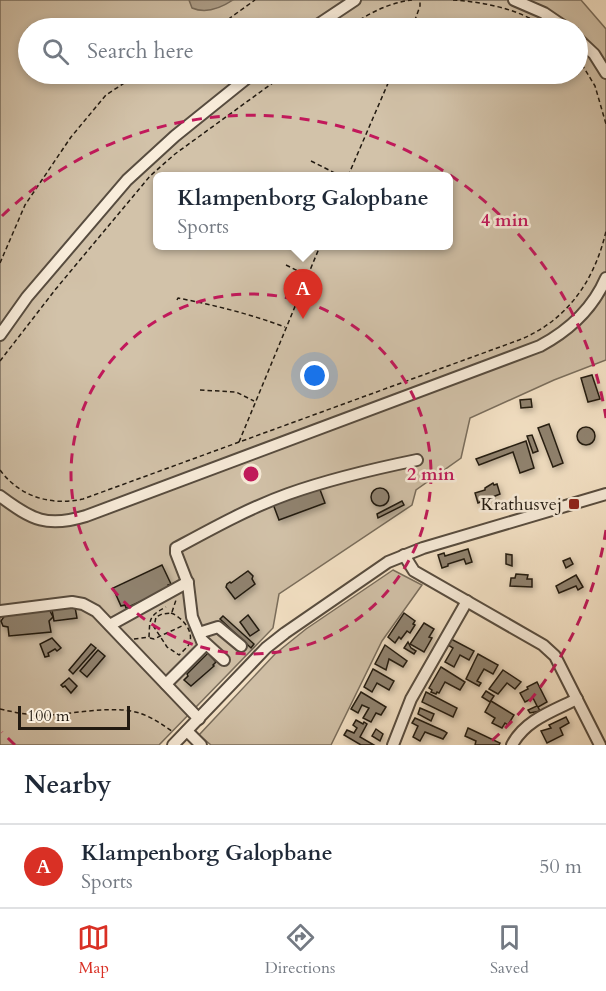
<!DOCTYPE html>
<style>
body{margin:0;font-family:Cardo,serif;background:#f6f6f7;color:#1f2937}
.scale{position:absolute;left:18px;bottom:15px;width:112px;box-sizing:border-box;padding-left:6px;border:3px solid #221a11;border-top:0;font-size:16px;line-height:21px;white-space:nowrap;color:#221a11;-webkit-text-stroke:4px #f9eddb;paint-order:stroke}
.you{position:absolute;left:315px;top:376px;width:21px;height:21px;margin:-15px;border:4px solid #fff;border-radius:50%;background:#1a73e8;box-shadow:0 0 0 9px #1a73e833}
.badge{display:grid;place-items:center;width:39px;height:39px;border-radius:50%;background:#d93025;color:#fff;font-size:20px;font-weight:700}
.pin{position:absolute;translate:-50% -50px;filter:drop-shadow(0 2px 3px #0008)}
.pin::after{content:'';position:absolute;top:32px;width:21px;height:18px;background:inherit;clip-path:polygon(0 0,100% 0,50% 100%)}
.popup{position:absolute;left:153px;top:172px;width:300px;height:78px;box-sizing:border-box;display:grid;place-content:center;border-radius:9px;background:#fff;filter:drop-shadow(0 2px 4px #0005);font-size:20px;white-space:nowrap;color:#747a83}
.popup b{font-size:22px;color:#1f2937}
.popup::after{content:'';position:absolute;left:50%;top:100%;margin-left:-12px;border:12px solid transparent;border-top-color:#fff}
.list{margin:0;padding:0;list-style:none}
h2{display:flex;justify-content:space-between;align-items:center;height:78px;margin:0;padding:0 24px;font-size:26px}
h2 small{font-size:20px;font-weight:400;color:#747a83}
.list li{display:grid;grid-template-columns:39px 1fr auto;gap:18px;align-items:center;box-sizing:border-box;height:84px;padding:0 24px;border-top:2px solid #e0e1e3}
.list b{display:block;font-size:22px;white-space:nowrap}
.list p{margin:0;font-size:20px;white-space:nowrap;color:#747a83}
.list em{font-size:20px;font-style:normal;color:#747a83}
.icon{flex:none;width:33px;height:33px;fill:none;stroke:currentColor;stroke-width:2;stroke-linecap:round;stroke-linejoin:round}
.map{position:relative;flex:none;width:606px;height:745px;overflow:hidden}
.search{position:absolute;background:#fff;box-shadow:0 3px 9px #0003;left:18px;right:18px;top:18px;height:66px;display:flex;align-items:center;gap:15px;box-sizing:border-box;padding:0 21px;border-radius:33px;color:#747a83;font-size:22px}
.sheet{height:162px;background:#fff}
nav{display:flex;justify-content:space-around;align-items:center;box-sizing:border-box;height:84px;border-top:2px solid #e0e1e3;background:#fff;font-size:16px;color:#747a83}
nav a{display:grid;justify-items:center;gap:3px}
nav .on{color:#d93025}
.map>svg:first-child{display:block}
.green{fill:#d2c2a9;stroke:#7a6e5d;stroke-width:1.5;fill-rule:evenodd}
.water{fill:#ae9f8a;stroke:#766a5a;stroke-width:1.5}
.building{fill:#908370;stroke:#221a11;stroke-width:1.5;filter:url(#shadow)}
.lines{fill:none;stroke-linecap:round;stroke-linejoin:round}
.minor-casing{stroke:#574c3f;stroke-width:14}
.path{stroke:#221a11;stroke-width:1.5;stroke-dasharray:4.5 3;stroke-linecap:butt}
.minor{stroke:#f9eddb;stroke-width:10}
.ring{fill:none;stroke:#c2185b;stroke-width:3;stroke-dasharray:10 8}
.poi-dot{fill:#8f2418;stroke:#f9eddb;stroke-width:2}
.labels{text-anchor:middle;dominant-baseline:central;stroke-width:5;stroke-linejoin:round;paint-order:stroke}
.poi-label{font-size:18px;fill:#221a11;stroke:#f9eddb;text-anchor:end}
.centre{fill:#c2185b;stroke:#f9eddb;stroke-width:3}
.ring-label{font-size:18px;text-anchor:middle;font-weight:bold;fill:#c2185b;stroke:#f9eddb;stroke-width:5;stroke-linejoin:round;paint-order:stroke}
</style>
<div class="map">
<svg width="606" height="745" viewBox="0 0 606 745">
<defs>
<filter id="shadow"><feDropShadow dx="2" dy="3" stdDeviation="3" flood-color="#0004"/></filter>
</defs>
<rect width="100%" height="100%" fill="#f6e4c8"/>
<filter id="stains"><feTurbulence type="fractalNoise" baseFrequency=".00333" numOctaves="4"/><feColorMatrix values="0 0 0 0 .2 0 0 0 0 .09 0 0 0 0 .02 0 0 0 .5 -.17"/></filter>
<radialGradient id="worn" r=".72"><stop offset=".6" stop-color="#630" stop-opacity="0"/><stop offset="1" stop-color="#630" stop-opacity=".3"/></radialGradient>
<g class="green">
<path d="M0 0H581L606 29V360L554 380 470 418 461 458 416 490 412 505 279 594 273 628 159 745H0ZM28 28H578V74H28ZM158 176H448V246H158Z"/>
<polygon points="393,570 422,585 382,641 331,745 211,745 199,735 275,654 306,629"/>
</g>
<path class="water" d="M189 0H233C221 8 206 14 192 8Z"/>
<g class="building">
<polygon points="592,375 600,399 588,402 581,378"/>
<polygon points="531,399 532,407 521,408 520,400"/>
<polygon points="549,424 563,463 553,467 538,428"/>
<circle cx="586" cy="436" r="9"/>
<polygon points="532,435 538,451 533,453 527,436"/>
<polygon points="526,441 534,468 520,473 513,452 479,465 476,459"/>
<polygon points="493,483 494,485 497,484 500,494 478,503 475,493 485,490 485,488"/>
<polygon points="319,487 325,503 279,520 273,504"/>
<circle cx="380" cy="497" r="9"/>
<polygon points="402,501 404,505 378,518 377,514"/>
<polygon points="468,549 472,562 466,564 464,559 448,564 448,566 442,568 438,555 444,553 445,556"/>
<polygon points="506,554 512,555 512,566 506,564"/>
<polygon points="570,558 573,564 566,568 563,561"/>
<polygon points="162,565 171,584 168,585 169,589 126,608 125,605 121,606 113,588"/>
<polygon points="248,571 253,576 252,579 255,584 235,599 226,587 227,584 230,582 231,583"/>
<polygon points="516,574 528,575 527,579 532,579 532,587 510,586 511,578 515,578"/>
<polygon points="576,575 583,587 578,590 576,586 559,593 556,586"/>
<polygon points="75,607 77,618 54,621 52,610"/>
<polygon points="49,609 53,617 49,621 51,632 9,636 8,627 3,626 1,621 5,615"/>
<polygon points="404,613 415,621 413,624 415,625 410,633 407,631 401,639 399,637 395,643 388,637"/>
<polygon points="248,615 259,630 250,636 240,622"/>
<polygon points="223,616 254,644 251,648 220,619"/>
<polygon points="424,623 434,629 429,637 432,638 424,652 410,644"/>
<polygon points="52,638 61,648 57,651 55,649 48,653 49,656 45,657 40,644"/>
<polygon points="451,639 474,651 469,660 460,655 454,667 445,662 453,648 448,645"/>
<polygon points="408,642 411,648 416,651 414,654 404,648"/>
<polygon points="91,644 96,648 73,674 69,670"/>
<polygon points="385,645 407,661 403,667 389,659 386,670 375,664"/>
<polygon points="98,650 105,656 87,677 80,671"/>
<polygon points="208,653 216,662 213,665 214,666 191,686 184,680 188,676 187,674"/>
<polygon points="478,654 498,665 493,674 484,669 477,681 481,683 479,686 466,679"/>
<polygon points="441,667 465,682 460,690 445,682 439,693 437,692 436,694 431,692 432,690 429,688"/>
<polygon points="373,669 394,681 389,690 377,683 372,692 364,687"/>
<polygon points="503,670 521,682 515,689 507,683 498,694 489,689"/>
<polygon points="69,678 77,686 71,693 65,686 63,687 61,685"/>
<polygon points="537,682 547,702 538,707 540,711 530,713 528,710 537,706 533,698 525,702 520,693 528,689 527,687"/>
<polygon points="486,691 494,696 490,702 482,697"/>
<polygon points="361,692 386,707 381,715 376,713 371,722 363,718 369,708 362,705 358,713 351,709"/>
<polygon points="426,692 457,708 453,717 422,702"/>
<polygon points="491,701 514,715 508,725 505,723 502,728 492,723 495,718 485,712"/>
<polygon points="420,708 434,714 431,721 418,714"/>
<polygon points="566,717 569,723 560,728 563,735 547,743 541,731 551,728 549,725"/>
<polygon points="415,718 444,731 447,733 443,739 425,732 420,741 413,737 418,726 412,723"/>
<polygon points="356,720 363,724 364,722 367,724 360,737 374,745 361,745 344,735 347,730 354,733 357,728 353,725"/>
<polygon points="468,728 500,743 499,745 475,745 476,741 465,736"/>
<polygon points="376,729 383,734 380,741 372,736"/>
</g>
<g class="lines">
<defs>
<g id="minor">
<polyline points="514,0 544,13 566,28"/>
<polyline points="313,28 355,0"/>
<polyline points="578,39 594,54 606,73"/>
<polyline points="0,335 27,297 127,180 175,136 252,74"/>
<path d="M0 496C32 520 47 528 86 516L540 346C568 331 593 308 606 278"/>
<polyline points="404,555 414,571 543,645 555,656 600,745"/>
<polyline points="0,611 72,602 83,604 96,611 199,719"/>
<polyline points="110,625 188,582"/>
<polyline points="199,633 218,627 241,646"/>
<polyline points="202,640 224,660"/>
<path d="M166 684 204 646 192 617 188 584 176 553V548C213 528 249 508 288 494 330 479 373 469 417 460"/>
<polyline points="187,731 201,745"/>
<polyline points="173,745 266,648 285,633 388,562 423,548 606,494"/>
<polyline points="393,745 411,699 467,601"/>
<path d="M512 745C525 720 553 711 577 699"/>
</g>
</defs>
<use href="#minor" class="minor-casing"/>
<g class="path">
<path d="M453 0C484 2 520 9 546 28"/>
<polyline points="216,28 255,0"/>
<path d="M347 28C368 14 387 3 412 0"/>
<polyline points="412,28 420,6 420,0"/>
<polyline points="578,58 595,86 606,124"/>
<polyline points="311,161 341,176"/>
<polyline points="348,176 392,74"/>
<polyline points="0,263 25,205 71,137 106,95 138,74"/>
<polyline points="286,265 306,275"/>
<path d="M177 300 178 298C214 305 250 314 285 327"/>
<polyline points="0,361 55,290 150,176 175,154 285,74"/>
<polyline points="200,390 236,392 254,401"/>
<polyline points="239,442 320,246"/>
<path d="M0 470C20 497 51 506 83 499L519 340C567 321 595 280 606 231"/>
<polyline points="172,612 176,600"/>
<path d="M171 613C182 617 195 632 189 644 187 648 182 652 179 655L167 647 154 627 156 617 162 614Z"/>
<polyline points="150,638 154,639 184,625"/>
<path d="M134 639 149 637C150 620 148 616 166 607"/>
<path d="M0 709C17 713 34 716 51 715 77 713 106 707 131 711 148 714 160 723 173 732"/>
</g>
<use href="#minor" class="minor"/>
</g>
<g class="ring">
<circle cx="251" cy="474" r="180"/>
<path d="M606 530A359 359 0 0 1 487 745M15 745A359 359 0 0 1 2 732M2 216A359 359 0 0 1 606 418"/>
</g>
<rect class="poi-dot" x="568" y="498" width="12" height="12" rx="3"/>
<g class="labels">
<g class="poi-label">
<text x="562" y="504">Krathusvej</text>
</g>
</g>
<circle cx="251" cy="474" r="9" class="centre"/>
<g class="ring-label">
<text x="505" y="226">4 min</text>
<text x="431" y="480">2 min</text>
</g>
<rect width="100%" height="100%" filter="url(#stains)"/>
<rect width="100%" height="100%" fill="url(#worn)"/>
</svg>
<div class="scale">100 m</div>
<div class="you"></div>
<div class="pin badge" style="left:303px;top:319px">A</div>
<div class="popup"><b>Klampenborg Galopbane</b>Sports</div>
<div class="search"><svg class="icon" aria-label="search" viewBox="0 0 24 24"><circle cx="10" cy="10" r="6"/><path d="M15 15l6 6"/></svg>Search here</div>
</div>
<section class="sheet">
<h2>Nearby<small></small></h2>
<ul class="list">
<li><span class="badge">A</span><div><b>Klampenborg Galopbane</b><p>Sports</p></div><em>50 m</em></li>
</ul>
</section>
<nav>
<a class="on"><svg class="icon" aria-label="map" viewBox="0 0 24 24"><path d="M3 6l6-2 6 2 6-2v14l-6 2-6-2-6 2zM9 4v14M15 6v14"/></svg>Map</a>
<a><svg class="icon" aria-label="directions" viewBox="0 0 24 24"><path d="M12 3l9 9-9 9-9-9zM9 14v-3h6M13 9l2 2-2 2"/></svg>Directions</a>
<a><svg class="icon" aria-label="saved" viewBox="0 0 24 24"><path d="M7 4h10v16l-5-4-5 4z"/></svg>Saved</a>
</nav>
